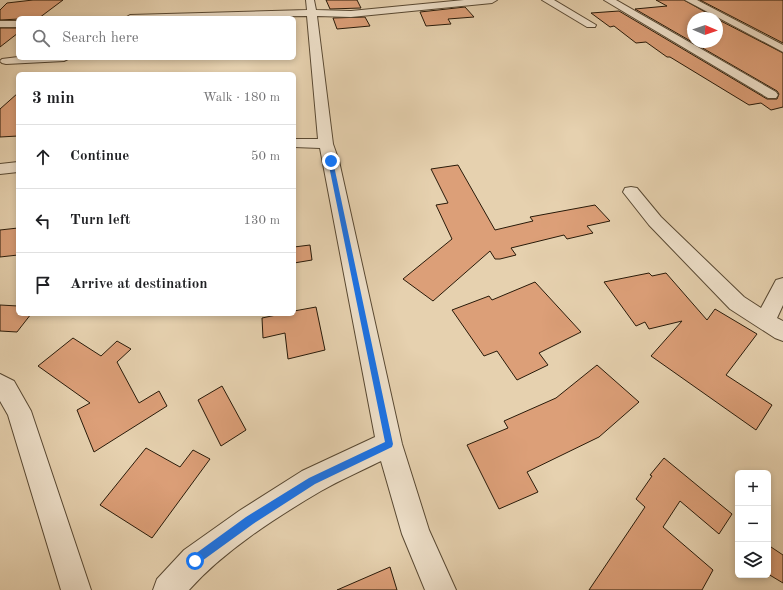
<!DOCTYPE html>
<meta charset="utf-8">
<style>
body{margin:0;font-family:"Old Standard TT",serif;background:#f2f2f2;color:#202124}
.controls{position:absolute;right:12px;bottom:12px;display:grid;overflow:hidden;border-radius:6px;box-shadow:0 2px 6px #0003}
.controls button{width:36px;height:36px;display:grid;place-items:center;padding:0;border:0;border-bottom:1px solid #e0e0e0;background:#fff;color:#202124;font:20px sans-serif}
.compass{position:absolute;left:687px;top:12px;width:36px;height:36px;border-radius:50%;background:#fff;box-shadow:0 2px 6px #0003;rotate:92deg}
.stop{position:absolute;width:12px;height:12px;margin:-9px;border:3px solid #1a73e8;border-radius:50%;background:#fff}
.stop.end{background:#1a73e8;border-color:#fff;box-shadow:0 1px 4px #0008}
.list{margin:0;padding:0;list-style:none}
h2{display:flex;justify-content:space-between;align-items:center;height:52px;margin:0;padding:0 16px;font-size:17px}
h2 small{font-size:13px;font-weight:400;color:#757577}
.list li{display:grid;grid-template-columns:26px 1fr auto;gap:12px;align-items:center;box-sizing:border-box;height:64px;padding:0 16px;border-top:1px solid #e0e0e0}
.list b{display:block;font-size:15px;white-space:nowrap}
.list em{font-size:13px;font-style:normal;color:#757577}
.icon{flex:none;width:22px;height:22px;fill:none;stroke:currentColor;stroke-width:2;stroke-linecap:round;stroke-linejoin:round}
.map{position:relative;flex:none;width:783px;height:590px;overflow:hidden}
.search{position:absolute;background:#fff;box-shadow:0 2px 6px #0003;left:16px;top:16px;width:280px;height:44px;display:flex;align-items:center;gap:10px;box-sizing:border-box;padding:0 14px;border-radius:6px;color:#757577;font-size:15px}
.panel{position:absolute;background:#fff;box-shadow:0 2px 6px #0003;left:16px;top:72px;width:280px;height:244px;border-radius:6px}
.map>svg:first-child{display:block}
.building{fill:#dc9f78;stroke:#281a09}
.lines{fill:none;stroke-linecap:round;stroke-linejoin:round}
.minor-casing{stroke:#584832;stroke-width:2}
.minor{fill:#efe1cb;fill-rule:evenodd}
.route{fill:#1a73e8}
</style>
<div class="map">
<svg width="783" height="590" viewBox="0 0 783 590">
<rect width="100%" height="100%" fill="#e6d1af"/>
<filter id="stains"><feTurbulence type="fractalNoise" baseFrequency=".005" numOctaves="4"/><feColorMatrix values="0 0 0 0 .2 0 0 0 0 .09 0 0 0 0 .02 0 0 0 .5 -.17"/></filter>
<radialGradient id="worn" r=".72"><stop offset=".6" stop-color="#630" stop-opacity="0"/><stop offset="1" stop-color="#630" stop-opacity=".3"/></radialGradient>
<g class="building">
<polygon points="33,0 63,0 39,18 0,20 0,10 7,3"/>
<polygon points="326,0 357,0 361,8 330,9"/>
<polygon points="656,0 684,0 716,18 693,18 693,42 717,42 717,19 783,53 783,107 771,110 761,103 749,105 670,57 667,57 646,42 636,43 614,26 610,27 591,13 619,11 767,99 777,99 779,94 777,91 635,9 667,6"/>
<polygon points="700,0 783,0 783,43"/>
<polygon points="465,7 474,17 448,19 451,24 426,26 420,12"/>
<polygon points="365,17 370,26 337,29 333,18"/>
<polygon points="0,28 18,28 18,33 0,47"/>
<polygon points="18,93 18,136 0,137 0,109"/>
<polygon points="458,165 495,230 533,221 530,217 595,205 610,221 587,226 593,233 567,239 564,235 511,248 516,255 500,259 495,259 490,251 433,301 403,279 452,239 436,205 448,203 431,169"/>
<polygon points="18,228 18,255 0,257 0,230"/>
<polygon points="310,245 312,260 294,263 294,247"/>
<polygon points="649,273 652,276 666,273 707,320 715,309 757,334 726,375 772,405 756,430 651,356 682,321 649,329 645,322 636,326 604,282"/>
<polygon points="535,282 581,332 539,353 548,365 517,380 497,351 484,356 452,310 489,296 492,300"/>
<polygon points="0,305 18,306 18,314 31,314 17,332 0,331"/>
<polygon points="316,307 325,350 288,359 285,333 263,338 262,318 281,314 294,314 294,311"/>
<polygon points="73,338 101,356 117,341 131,349 117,362 139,403 159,391 167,406 94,452 77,410 90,403 38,366"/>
<polygon points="597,365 639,402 599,437 527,472 538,492 499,509 467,445 508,428 504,421 556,398"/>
<polygon points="222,386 246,430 221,446 198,400"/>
<polygon points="146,448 180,467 193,450 210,459 152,538 100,505"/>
<polygon points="664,458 732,514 719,534 680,501 663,527 713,570 702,590 589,590 645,507 636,499 652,476 650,475"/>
<polygon points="768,545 783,555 783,583 768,574"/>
<polygon points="390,567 397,590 337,590"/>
</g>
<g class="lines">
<defs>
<g id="minor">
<path d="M306 0H314L316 10 351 11 464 0H497L492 3 351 17 317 16 333 144 339 161 402 444 429 530 456 590H425L402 534 381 461C361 471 340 480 321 491 275 518 224 551 189 590H153L157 579 184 550 239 511 302 471 375 437 320 148 294 147V139H318L307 16 125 18 130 15 307 10Z"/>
<polygon points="542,0 554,0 596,25 595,27 587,27"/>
<polygon points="604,0 616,0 776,92 778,95 776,98 768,98"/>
<polygon points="685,0 697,0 783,45 783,52"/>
<rect x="0" y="21" width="18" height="6"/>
<polygon points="18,57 18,58 70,58 64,61 6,64 2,63 0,61 2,59"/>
<polygon points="18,162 18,172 0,174 0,164"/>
<polygon points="631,187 637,188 661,217 744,297 761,308 776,280 783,278 783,305 777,318 783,321 783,341 775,338 730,309 649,225 623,192 625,188"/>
<polygon points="0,374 14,381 31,411 91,590 61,590 8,415 0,401"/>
</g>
</defs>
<use href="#minor" class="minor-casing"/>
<use href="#minor" class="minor"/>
</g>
<polygon class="route" points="331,159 333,161 393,444 392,447 315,484 253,524 195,566 191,564 190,561 191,557 246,517 309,478 385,442 328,161"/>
<rect width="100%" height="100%" filter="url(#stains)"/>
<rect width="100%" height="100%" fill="url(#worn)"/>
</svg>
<div class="controls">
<button>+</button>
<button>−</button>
<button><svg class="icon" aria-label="layers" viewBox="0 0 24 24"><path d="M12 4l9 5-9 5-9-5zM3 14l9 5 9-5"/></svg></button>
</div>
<svg class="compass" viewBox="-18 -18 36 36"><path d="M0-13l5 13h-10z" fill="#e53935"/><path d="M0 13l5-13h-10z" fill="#757577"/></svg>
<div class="stop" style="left:195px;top:561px"></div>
<div class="stop end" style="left:331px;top:161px"></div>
<div class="search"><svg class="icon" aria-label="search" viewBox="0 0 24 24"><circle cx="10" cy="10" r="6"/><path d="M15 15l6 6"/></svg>Search here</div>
<section class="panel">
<h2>3 min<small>Walk · 180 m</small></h2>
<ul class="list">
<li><svg class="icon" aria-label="ahead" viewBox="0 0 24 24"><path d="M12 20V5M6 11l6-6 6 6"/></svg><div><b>Continue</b></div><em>50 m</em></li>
<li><svg class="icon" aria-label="left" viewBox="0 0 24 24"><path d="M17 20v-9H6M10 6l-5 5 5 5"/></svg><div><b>Turn left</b></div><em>130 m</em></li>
<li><svg class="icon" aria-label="arrive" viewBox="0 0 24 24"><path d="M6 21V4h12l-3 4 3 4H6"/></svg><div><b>Arrive at destination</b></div></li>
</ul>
</section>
</div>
